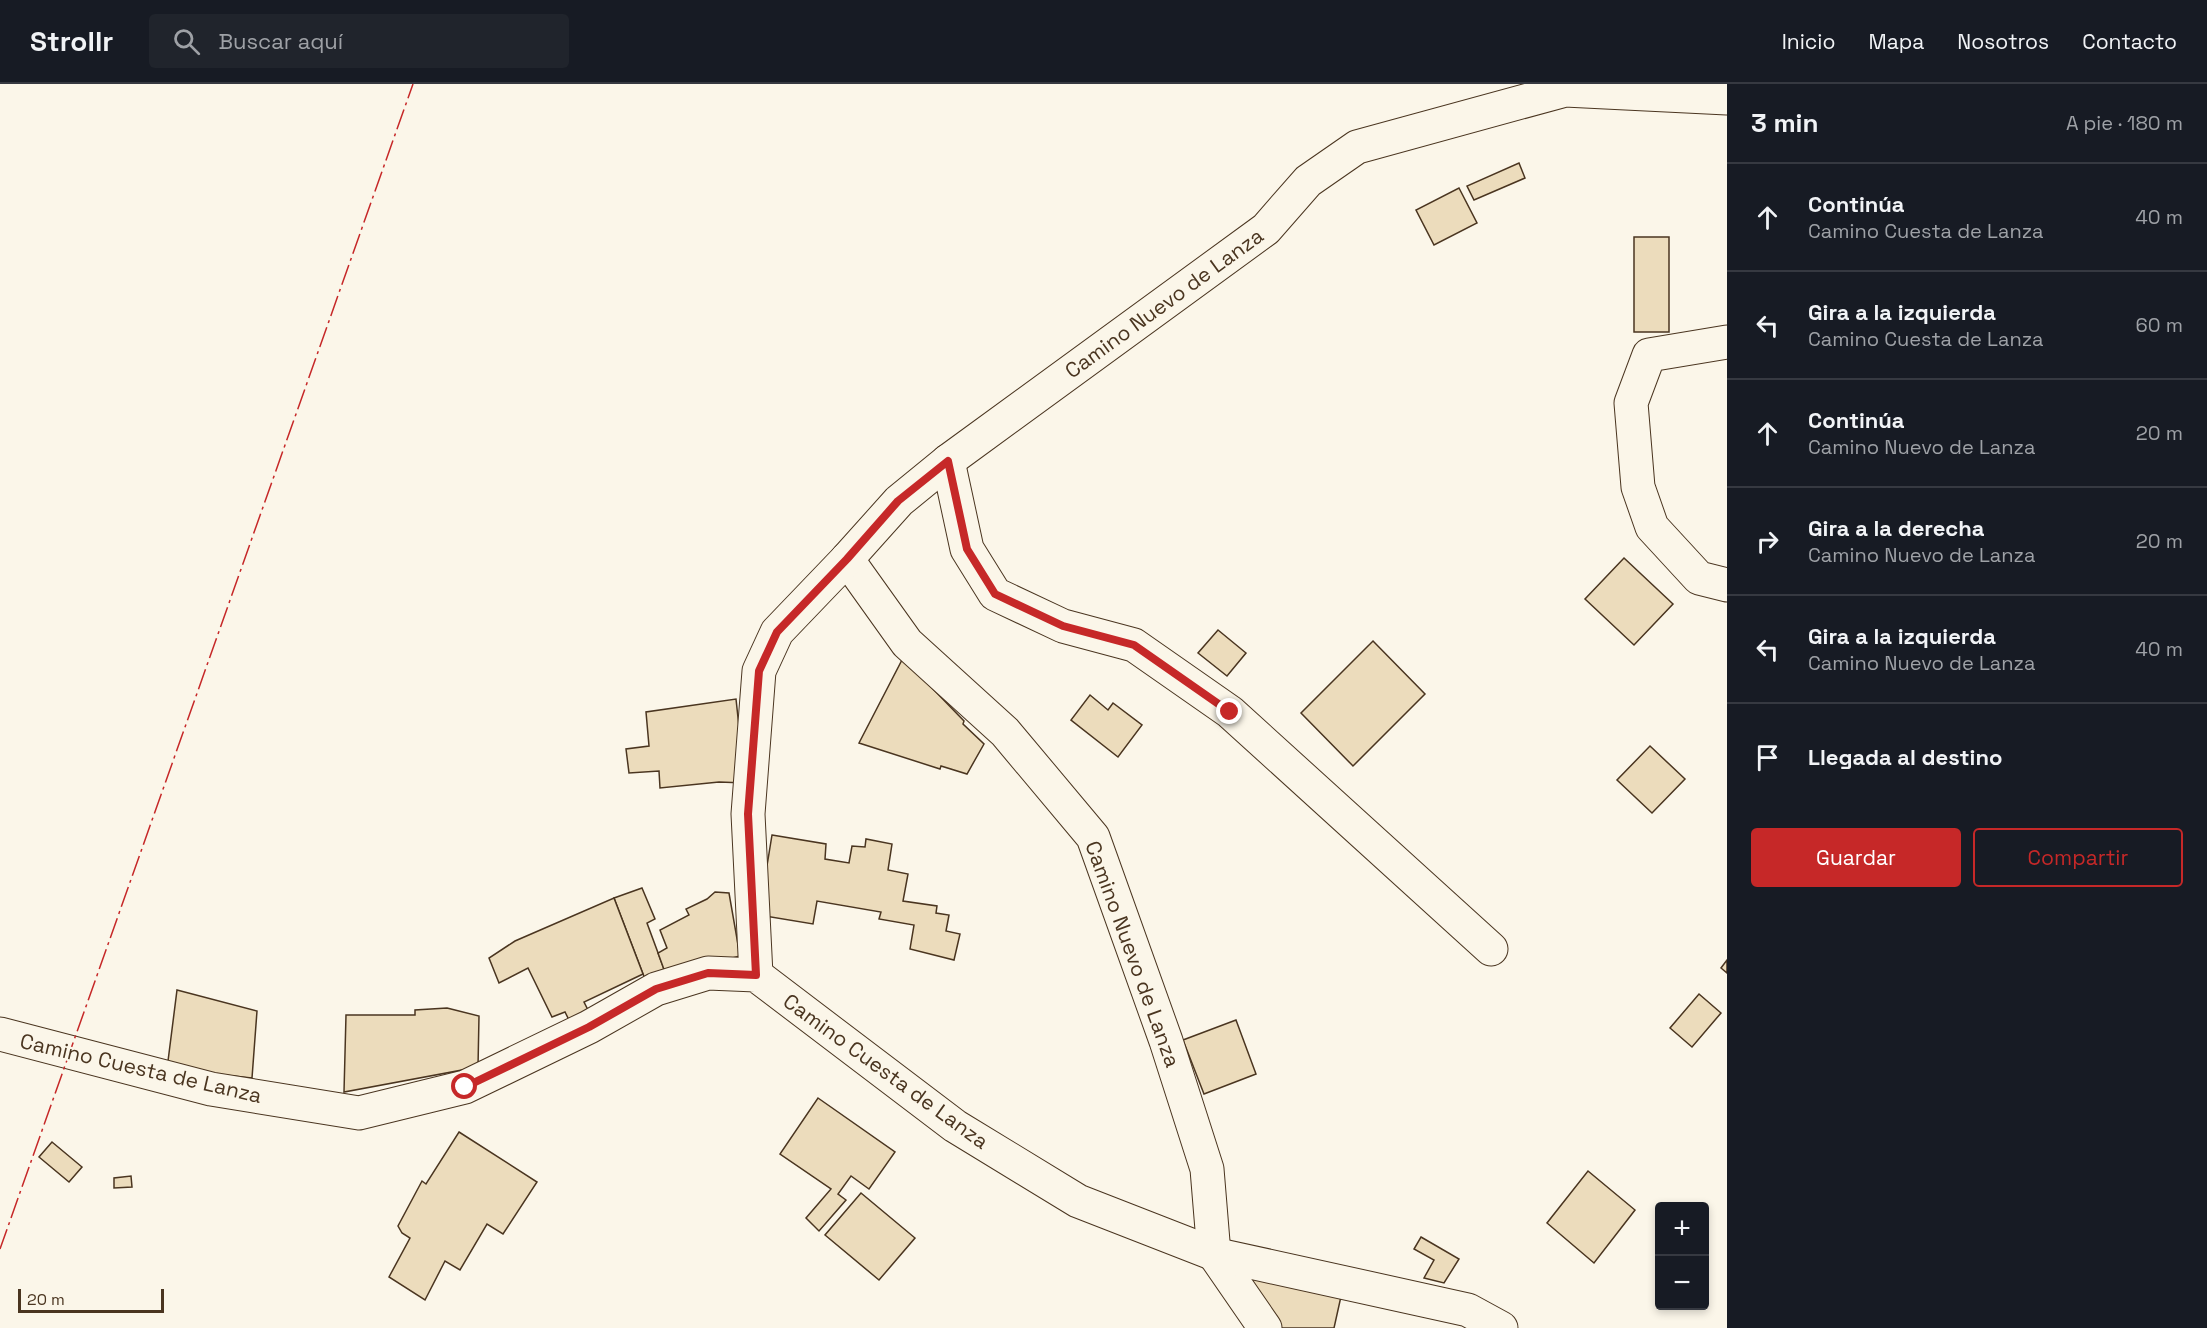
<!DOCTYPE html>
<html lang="es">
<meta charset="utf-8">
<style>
body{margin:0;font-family:"Space Grotesk",sans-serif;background:#20242c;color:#f1f3f6}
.controls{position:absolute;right:18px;bottom:18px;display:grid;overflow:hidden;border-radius:6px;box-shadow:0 3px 9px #0003}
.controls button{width:54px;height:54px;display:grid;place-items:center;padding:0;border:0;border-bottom:2px solid #363941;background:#171b24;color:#f1f3f6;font:30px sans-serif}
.scale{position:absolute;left:18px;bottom:15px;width:146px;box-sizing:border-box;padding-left:6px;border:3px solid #4a3520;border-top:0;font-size:16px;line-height:21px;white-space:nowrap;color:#4a3520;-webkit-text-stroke:4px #fbf6e9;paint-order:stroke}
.stop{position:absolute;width:18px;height:18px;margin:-14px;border:4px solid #c62828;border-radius:50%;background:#fff}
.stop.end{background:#c62828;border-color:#fff;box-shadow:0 2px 6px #0008}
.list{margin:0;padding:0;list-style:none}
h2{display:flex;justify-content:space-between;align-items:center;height:78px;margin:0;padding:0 24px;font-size:26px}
h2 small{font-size:20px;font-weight:400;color:#9ea1a6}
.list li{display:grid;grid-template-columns:39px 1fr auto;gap:18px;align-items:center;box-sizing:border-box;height:108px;padding:0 24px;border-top:2px solid #363941}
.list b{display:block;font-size:22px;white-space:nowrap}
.list p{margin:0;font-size:20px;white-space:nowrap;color:#9ea1a6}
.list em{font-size:20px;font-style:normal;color:#9ea1a6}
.actions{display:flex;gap:12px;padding:18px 24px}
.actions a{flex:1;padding:14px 0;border:2px solid #c62828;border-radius:6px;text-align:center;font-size:21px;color:#c62828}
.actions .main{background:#c62828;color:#fff}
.icon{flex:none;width:33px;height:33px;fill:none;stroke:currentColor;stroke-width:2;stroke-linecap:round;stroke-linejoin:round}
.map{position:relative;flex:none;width:1727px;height:1244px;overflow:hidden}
header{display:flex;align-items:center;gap:36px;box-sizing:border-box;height:84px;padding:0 30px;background:#171b24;border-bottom:2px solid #363941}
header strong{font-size:28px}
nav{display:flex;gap:33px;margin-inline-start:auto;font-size:21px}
.search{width:420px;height:54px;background:#20242c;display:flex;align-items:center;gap:15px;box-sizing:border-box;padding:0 21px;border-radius:6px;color:#9ea1a6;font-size:22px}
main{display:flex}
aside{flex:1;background:#171b24}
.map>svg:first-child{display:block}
.building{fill:#ecdcbc;stroke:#4a3520;stroke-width:1.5}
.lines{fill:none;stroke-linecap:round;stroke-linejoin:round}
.minor-casing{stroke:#4a3520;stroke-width:35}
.minor{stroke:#fbf6e9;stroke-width:33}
.power{stroke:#c62828;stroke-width:1.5;stroke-dasharray:21 4.5 3 4.5;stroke-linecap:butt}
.route{stroke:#c62828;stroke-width:8}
.labels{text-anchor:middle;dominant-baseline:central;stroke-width:4.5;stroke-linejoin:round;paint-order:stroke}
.street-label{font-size:21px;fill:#4a3520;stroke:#fbf6e9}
</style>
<header>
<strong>Strollr</strong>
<div class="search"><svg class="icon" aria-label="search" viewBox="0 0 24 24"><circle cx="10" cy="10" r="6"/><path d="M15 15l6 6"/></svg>Buscar aquí</div>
<nav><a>Inicio</a><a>Mapa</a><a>Nosotros</a><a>Contacto</a></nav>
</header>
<main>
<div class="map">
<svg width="1727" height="1244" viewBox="0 0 1727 1244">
<rect width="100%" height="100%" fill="#fbf6e9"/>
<g class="building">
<polygon points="1519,79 1525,94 1474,116 1467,102"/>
<polygon points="1459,104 1477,139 1434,161 1416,126"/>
<rect x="1634" y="153" width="35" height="95"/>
<polygon points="1624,474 1673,520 1634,561 1585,515"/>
<polygon points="1218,546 1246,569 1227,592 1198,569"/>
<polygon points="1373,557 1425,610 1353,682 1301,629"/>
<polygon points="903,574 964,637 963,640 984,660 967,690 941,682 940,685 859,659"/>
<polygon points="1090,611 1108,626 1113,619 1142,641 1118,673 1071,636"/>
<polygon points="736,615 745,699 719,698 660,704 659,687 629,689 626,665 649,662 646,628"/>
<polygon points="1650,662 1685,695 1652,729 1617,696"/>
<polygon points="772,751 826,760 825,775 849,779 852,762 865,763 866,755 892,760 888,786 908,790 903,817 937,822 936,829 949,831 946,847 960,850 954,876 910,865 914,841 879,835 881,828 817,817 813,840 759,831"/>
<polygon points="642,804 655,835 647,839 664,885 645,895 614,814"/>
<polygon points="715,808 729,809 740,872 666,891 658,869 667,864 660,846 689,831 686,825 707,815"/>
<polygon points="614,814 643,890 584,918 591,932 572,942 565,928 552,933 528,884 499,899 489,874 515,857"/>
<polygon points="1727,876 1727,889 1721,884"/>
<polygon points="177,906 257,927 252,994 167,985"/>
<polygon points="1699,910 1721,929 1692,963 1670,944"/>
<polygon points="447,924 479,932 478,983 344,1008 346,931 415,931 415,926"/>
<polygon points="1236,936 1256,990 1204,1010 1183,956"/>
<polygon points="818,1014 895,1068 869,1105 851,1092 838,1110 846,1116 819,1147 806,1134 831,1105 780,1070"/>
<polygon points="459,1048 537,1098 503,1150 487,1140 460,1186 445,1177 425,1216 389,1193 410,1154 402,1149 398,1142 422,1097 426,1100"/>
<polygon points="52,1058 82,1083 69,1098 39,1073"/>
<polygon points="1588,1087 1635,1126 1594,1179 1547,1139"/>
<polygon points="131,1092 132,1103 114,1104 114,1094"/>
<polygon points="861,1109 915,1154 879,1196 825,1151"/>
<polygon points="1421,1153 1459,1175 1444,1199 1424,1194 1434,1176 1414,1165"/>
<polygon points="1253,1195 1342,1208 1334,1244 1279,1244 1251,1204"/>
</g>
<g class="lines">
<defs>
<g id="minor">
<polyline points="1727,258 1649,271 1631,319 1638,403 1652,443 1699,494 1727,501"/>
<polyline points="948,377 967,465 995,510 1063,542 1134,561 1230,628 1491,865"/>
<polyline points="847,475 907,559 1005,648 1093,753 1166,957 1207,1085 1214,1170 1265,1244"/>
<polyline points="756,891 748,730 759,587 777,548 847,475 899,417 948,377 1266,145 1308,97 1357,63 1565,6 1727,14"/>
<polyline points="0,950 211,1005 359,1029 465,1003 589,943 656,905 708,889 756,891 955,1042 1078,1117 1214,1170 1468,1226 1501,1244"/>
</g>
</defs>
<use href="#minor" class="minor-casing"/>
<use href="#minor" class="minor"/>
<polyline class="power" points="0,1165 413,0"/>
</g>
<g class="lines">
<polyline class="route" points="465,1003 589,943 656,905 708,889 756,891 748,730 759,587 777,548 847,475 898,417 948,377 967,465 995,510 1063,542 1134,561 1230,628"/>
</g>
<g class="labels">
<g class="street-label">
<text transform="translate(1164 219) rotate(-36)">Camino Nuevo de Lanza</text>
<text transform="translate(1133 870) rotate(70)">Camino Nuevo de Lanza</text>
<text transform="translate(141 984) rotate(13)">Camino Cuesta de Lanza</text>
<text transform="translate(886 987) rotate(36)">Camino Cuesta de Lanza</text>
</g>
</g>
</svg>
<div class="controls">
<button>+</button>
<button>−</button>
</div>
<div class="scale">20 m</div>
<div class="stop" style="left:465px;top:1003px"></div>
<div class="stop end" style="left:1230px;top:628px"></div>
</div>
<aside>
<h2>3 min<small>A pie · 180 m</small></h2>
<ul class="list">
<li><svg class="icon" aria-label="ahead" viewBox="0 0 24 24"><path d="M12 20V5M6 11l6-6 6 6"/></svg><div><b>Continúa</b><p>Camino Cuesta de Lanza</p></div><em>40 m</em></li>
<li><svg class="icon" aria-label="left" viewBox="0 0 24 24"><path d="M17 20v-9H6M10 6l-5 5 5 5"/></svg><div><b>Gira a la izquierda</b><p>Camino Cuesta de Lanza</p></div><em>60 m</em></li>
<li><svg class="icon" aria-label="ahead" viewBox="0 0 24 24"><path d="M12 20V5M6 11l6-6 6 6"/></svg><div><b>Continúa</b><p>Camino Nuevo de Lanza</p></div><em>20 m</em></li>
<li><svg class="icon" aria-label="right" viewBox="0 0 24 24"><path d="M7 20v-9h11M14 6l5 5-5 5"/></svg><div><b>Gira a la derecha</b><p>Camino Nuevo de Lanza</p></div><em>20 m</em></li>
<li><svg class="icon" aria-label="left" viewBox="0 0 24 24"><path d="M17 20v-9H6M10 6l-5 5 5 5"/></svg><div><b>Gira a la izquierda</b><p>Camino Nuevo de Lanza</p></div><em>40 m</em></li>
<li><svg class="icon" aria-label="arrive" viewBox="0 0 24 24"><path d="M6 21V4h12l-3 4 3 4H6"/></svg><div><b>Llegada al destino</b></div></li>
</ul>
<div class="actions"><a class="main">Guardar</a><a>Compartir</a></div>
</aside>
</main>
